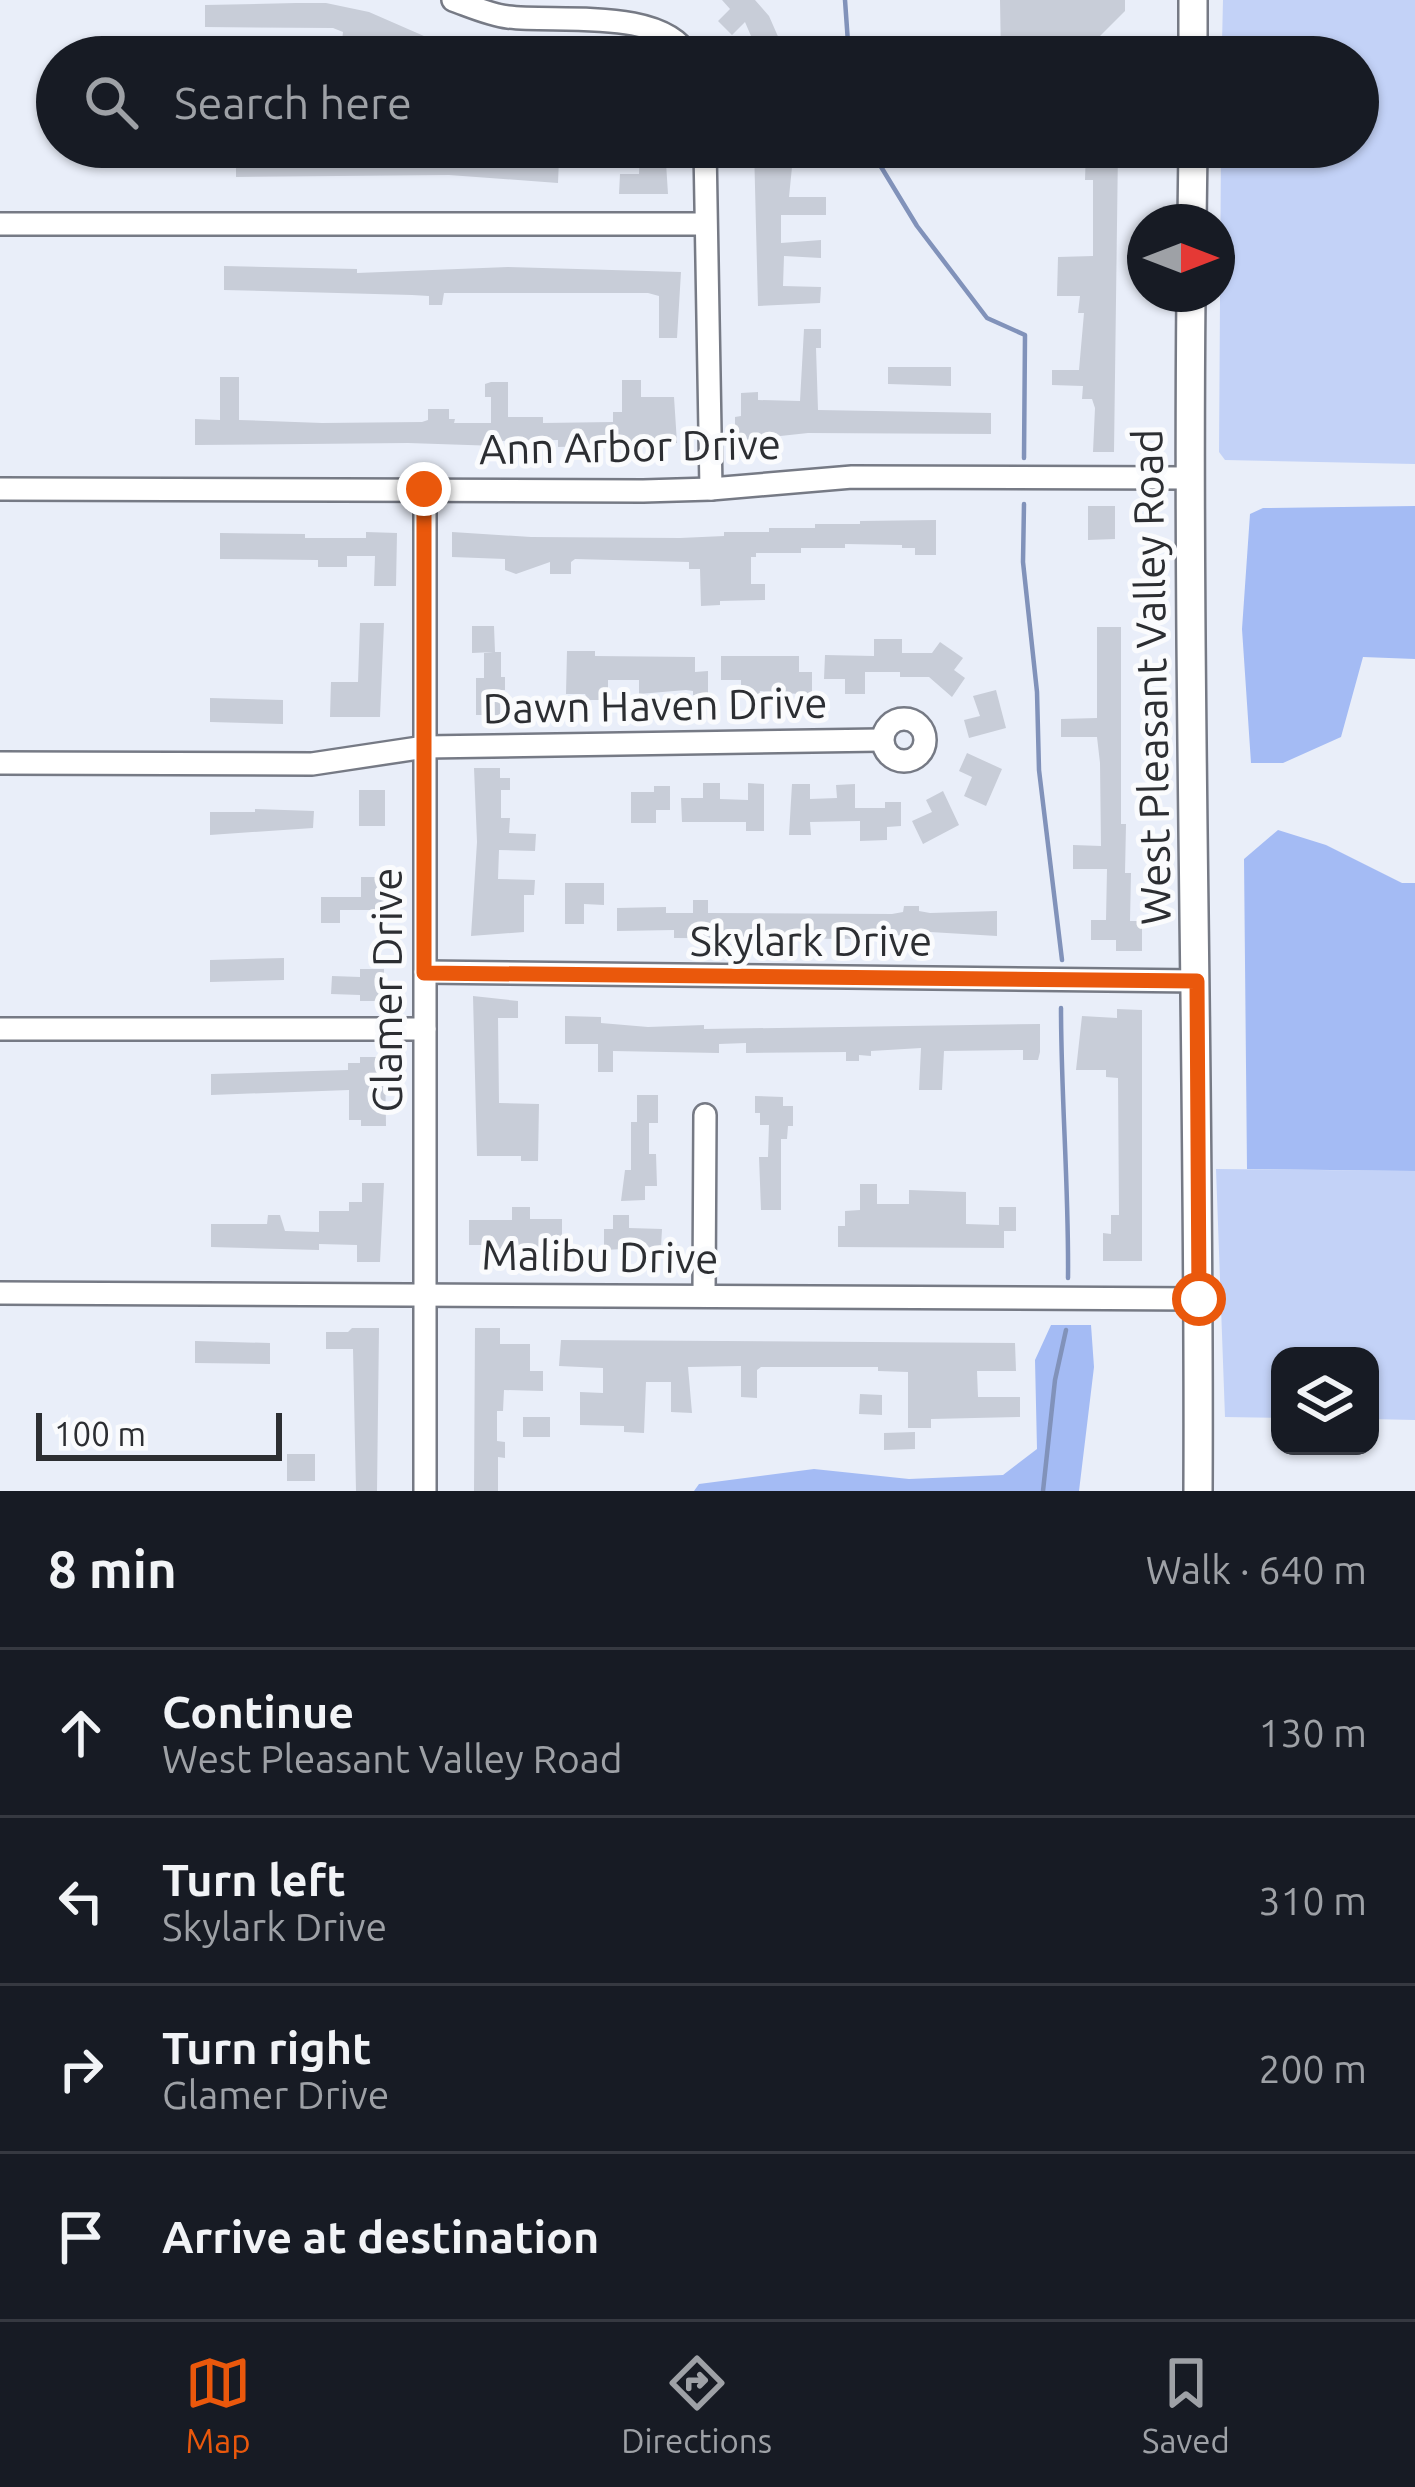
<!DOCTYPE html>
<meta charset="utf-8">
<style>
body{margin:0;font-family:Ubuntu,sans-serif;background:#242831;color:#f1f3f6}
.controls{position:absolute;right:36px;bottom:36px;display:grid;overflow:hidden;border-radius:24px;box-shadow:0 3px 9px #0004}
.controls button{width:108px;height:108px;display:grid;place-items:center;padding:0;border:0;border-bottom:3px solid #363941;background:#171b24;color:#f1f3f6;font:60px sans-serif}
.compass{position:absolute;left:1127px;top:204px;width:108px;height:108px;border-radius:50%;background:#171b24;box-shadow:0 3px 9px #0004;rotate:90deg}
.scale{position:absolute;left:36px;bottom:30px;width:246px;box-sizing:border-box;padding-left:12px;border:6px solid #2c2e32;border-top:0;font-size:33px;line-height:42px;white-space:nowrap;color:#2c2e32;-webkit-text-stroke:9px #fafbfd;paint-order:stroke}
.stop{position:absolute;width:36px;height:36px;margin:-27px;border:9px solid #ea580c;border-radius:50%;background:#fff}
.stop.end{background:#ea580c;border-color:#fff;box-shadow:0 3px 12px #0008}
.list{margin:0;padding:0;list-style:none}
h2{display:flex;justify-content:space-between;align-items:center;height:156px;margin:0;padding:0 48px;font-size:51px}
h2 small{font-size:39px;font-weight:400;color:#9ea1a6}
.list li{display:grid;grid-template-columns:78px 1fr auto;gap:36px;align-items:center;box-sizing:border-box;height:168px;padding:0 48px;border-top:3px solid #363941}
.list b{display:block;font-size:45px;white-space:nowrap}
.list p{margin:0;font-size:39px;white-space:nowrap;color:#9ea1a6}
.list em{font-size:39px;font-style:normal;color:#9ea1a6}
.icon{flex:none;width:66px;height:66px;fill:none;stroke:currentColor;stroke-width:2;stroke-linecap:round;stroke-linejoin:round}
.map{position:relative;flex:none;width:1415px;height:1491px;overflow:hidden}
.search{position:absolute;background:#171b24;box-shadow:0 3px 9px #0004;left:36px;right:36px;top:36px;height:132px;display:flex;align-items:center;gap:30px;box-sizing:border-box;padding:0 42px;border-radius:66px;color:#9ea1a6;font-size:45px}
.sheet{height:828px;background:#171b24}
nav{display:flex;justify-content:space-around;align-items:center;box-sizing:border-box;height:168px;border-top:3px solid #363941;background:#171b24;font-size:33px;color:#9ea1a6}
nav a{display:grid;justify-items:center;gap:6px}
nav .on{color:#ea580c}
.map>svg:first-child{display:block}
.green{fill:#c3d2f7}
.forest{fill:#a4bbf4}
.lines{fill:none;stroke-linecap:round;stroke-linejoin:round}
.stream{stroke:#8192ba;stroke-width:4.5}
.building{fill:#c8cdd8}
.minor-casing{stroke:#767a85;stroke-width:26}
.major-casing{stroke:#767a85;stroke-width:32}
.minor{stroke:#fff;stroke-width:21}
.major{stroke:#fff;stroke-width:27}
.route{stroke:#ea580c;stroke-width:15}
.labels{text-anchor:middle;dominant-baseline:central;stroke-width:10;stroke-linejoin:round;paint-order:stroke}
.street-label{font-size:42px;fill:#2c2e32;stroke:#fafbfd}
</style>
<div class="map">
<svg width="1415" height="1491" viewBox="0 0 1415 1491">
<rect width="100%" height="100%" fill="#e9eef9"/>
<g class="green">
<polygon points="1223,0 1415,0 1415,464 1225,460 1219,452 1221,147 1358,147 1358,57 1224,57 1227,52 1222,43"/>
<polygon points="1216,1169 1415,1171 1415,1420 1370,1419 1370,1356 1280,1356 1280,1418 1225,1417"/>
</g>
<g class="forest">
<polygon points="1415,506 1415,659 1363,657 1341,737 1283,763 1251,763 1242,629 1250,514 1263,508"/>
<polygon points="1278,830 1326,845 1402,883 1415,883 1415,1171 1247,1169 1244,859"/>
<polygon points="1051,1325 1091,1325 1094,1367 1079,1491 694,1491 699,1484 814,1469 909,1479 1003,1475 1037,1449 1035,1360"/>
</g>
<g class="lines">
<g class="stream">
<polyline points="845,0 849,57"/>
<polyline points="869,147 917,226 987,318 1025,335 1024,458"/>
<polyline points="1024,504 1023,562 1037,692 1039,770 1062,960"/>
<path d="M1061 1008C1061 1098 1069 1188 1068 1278"/>
<polyline points="1043,1491 1055,1380 1066,1330"/>
</g>
</g>
<g class="building">
<polygon points="722,0 755,0 769,16 787,57 760,57 745,22 732,35 718,21 730,9"/>
<polygon points="1000,0 1125,0 1125,11 1095,41 1117,41 1117,57 1001,57"/>
<polygon points="296,3 326,3 369,12 472,57 411,57 360,37 358,45 342,41 343,32 333,28 205,27 205,5"/>
<polygon points="458,147 473,147 479,161 559,159 558,183 449,175 236,177 236,153 421,151 421,159 449,159 449,155 458,155"/>
<polygon points="640,147 665,147 668,194 619,194 620,174 639,174"/>
<polygon points="754,147 794,147 789,197 826,197 826,215 781,215 781,243 821,240 821,258 784,256 783,286 821,287 820,303 758,306"/>
<polygon points="1086,149 1118,149 1114,452 1093,452 1095,408 1092,399 1082,399 1083,386 1052,385 1052,370 1079,370 1084,313 1078,313 1080,296 1057,296 1058,257 1093,256 1093,180 1085,180"/>
<polygon points="224,266 357,269 357,273 508,267 681,272 677,338 659,338 659,296 648,293 444,293 442,305 429,305 429,296 412,295 224,290"/>
<polygon points="804,329 821,329 821,348 816,348 818,410 991,413 991,434 808,433 735,441 735,417 741,416 741,393 758,392 758,400 800,401"/>
<polygon points="888,367 951,367 951,386 888,384"/>
<polygon points="220,377 239,377 239,420 322,423 422,422 428,420 428,409 449,409 449,419 455,419 454,423 491,423 491,397 485,397 485,384 491,382 508,382 508,417 543,417 543,423 613,422 613,412 622,412 622,380 641,380 641,397 674,397 677,443 558,447 558,440 498,441 498,446 408,443 195,445 195,419 220,420"/>
<polygon points="1088,506 1115,506 1115,539 1088,540"/>
<polygon points="936,520 936,555 915,555 915,548 902,548 902,545 845,544 845,548 801,548 801,553 756,553 756,557 751,557 751,584 765,584 765,600 720,601 720,605 701,606 700,569 689,569 689,562 575,559 571,562 571,574 550,574 550,562 516,574 505,570 505,559 452,557 452,532 531,537 680,538 724,536 724,532 769,532 769,528 815,528 815,524 860,524 860,521"/>
<polygon points="366,532 397,533 396,586 374,586 375,556 347,556 347,567 318,567 318,560 220,559 220,533 305,534 305,538 366,538"/>
<polygon points="360,623 384,623 380,717 330,717 331,682 358,682"/>
<polygon points="472,626 494,626 495,652 501,652 501,677 505,677 505,690 500,690 500,715 476,715 476,678 484,678 484,653 493,652 472,653"/>
<polygon points="1097,627 1121,627 1121,824 1126,824 1125,873 1131,873 1130,921 1142,921 1142,951 1116,951 1116,940 1091,940 1091,920 1106,920 1107,869 1073,869 1073,845 1101,846 1100,763 1097,737 1061,737 1061,719 1097,718"/>
<polygon points="874,639 902,639 902,653 932,653 940,642 963,658 954,670 965,678 952,697 929,677 900,677 900,672 865,672 865,694 845,694 845,679 824,679 825,655 874,656"/>
<polygon points="567,651 595,651 595,656 695,657 695,672 708,671 708,695 693,695 693,691 686,690 639,694 639,680 608,680 608,700 588,700 585,694 566,694"/>
<polygon points="721,656 799,656 799,672 812,672 812,695 760,691 759,696 741,696 741,680 721,680"/>
<polygon points="996,690 1006,728 969,738 964,720 980,716 973,696"/>
<polygon points="210,698 283,700 283,724 210,722"/>
<polygon points="967,753 1002,769 986,806 964,796 972,777 959,771"/>
<polygon points="474,768 500,768 500,778 510,778 510,790 501,790 501,818 510,818 509,833 536,834 535,851 499,850 498,879 535,880 534,895 524,895 524,932 471,936 477,842"/>
<polygon points="703,783 720,783 720,799 748,800 748,783 764,784 764,831 746,831 746,822 682,822 681,798 703,798"/>
<polygon points="792,784 810,784 810,799 837,798 836,785 855,784 855,808 885,808 885,802 901,802 901,826 887,827 887,840 860,841 860,821 810,822 811,835 789,835"/>
<polygon points="654,786 670,786 670,810 656,810 656,823 631,823 631,792 654,792"/>
<rect x="359" y="790" width="26" height="36"/>
<polygon points="943,791 959,825 923,844 912,821 932,812 926,800"/>
<polygon points="255,809 314,811 313,828 210,835 210,812 255,812"/>
<polygon points="361,877 385,877 385,910 340,910 340,923 321,923 321,897 361,897"/>
<polygon points="565,883 604,883 604,905 584,904 584,924 565,924"/>
<polygon points="693,900 708,900 708,913 892,914 903,912 904,906 919,906 919,911 930,913 997,911 997,936 930,932 930,936 886,935 886,939 674,938 674,930 617,931 617,908 666,907 666,913 693,913"/>
<polygon points="284,958 284,980 210,982 210,960"/>
<polygon points="360,969 384,969 384,1001 360,1001 360,995 331,994 332,976 360,977"/>
<polygon points="473,996 518,1001 518,1018 498,1018 499,1103 539,1104 538,1161 521,1161 521,1156 477,1156"/>
<polygon points="1117,1009 1142,1010 1142,1261 1103,1261 1103,1233 1111,1234 1111,1215 1119,1215 1118,1078 1106,1077 1106,1070 1076,1070 1082,1016 1117,1018"/>
<polygon points="565,1016 601,1017 601,1023 648,1027 704,1025 704,1029 1040,1024 1040,1052 1038,1060 1023,1060 1023,1050 944,1051 942,1090 919,1090 921,1048 871,1051 871,1056 859,1055 859,1061 846,1061 846,1052 746,1053 746,1043 719,1044 719,1053 613,1051 613,1072 598,1072 598,1044 565,1044"/>
<polygon points="360,1057 385,1057 386,1126 361,1126 361,1120 349,1120 349,1090 211,1095 211,1074 348,1070 348,1063 360,1063"/>
<polygon points="637,1095 658,1095 658,1123 649,1123 649,1154 656,1154 657,1186 645,1186 645,1200 621,1201 625,1170 631,1170 631,1122 637,1122"/>
<polygon points="755,1096 783,1097 783,1106 793,1106 793,1126 788,1126 787,1139 781,1139 781,1210 761,1210 759,1157 768,1157 769,1125 760,1125 760,1113 755,1113"/>
<polygon points="362,1183 384,1183 380,1262 357,1262 357,1245 319,1244 319,1250 211,1247 211,1224 267,1224 268,1215 280,1215 285,1231 319,1232 319,1211 349,1211 349,1202 362,1202"/>
<polygon points="860,1184 877,1184 877,1204 909,1204 909,1190 966,1192 966,1224 999,1225 999,1207 1016,1207 1016,1231 1004,1231 1004,1248 838,1247 838,1226 845,1226 845,1211 860,1210"/>
<polygon points="512,1207 530,1207 530,1219 562,1219 562,1239 548,1239 548,1250 483,1251 483,1245 469,1245 469,1220 512,1220"/>
<polygon points="613,1215 629,1215 629,1228 662,1229 661,1247 604,1250 604,1229 613,1229"/>
<polygon points="352,1328 379,1328 377,1491 356,1491 353,1349 326,1349 326,1332 348,1332"/>
<polygon points="475,1328 500,1328 500,1344 530,1344 530,1371 543,1371 543,1391 504,1390 503,1411 497,1411 497,1441 505,1442 505,1458 498,1457 498,1491 474,1491"/>
<polygon points="561,1340 1015,1343 1016,1371 977,1371 978,1397 1020,1397 1020,1417 931,1419 931,1428 908,1428 908,1372 878,1371 878,1367 761,1367 757,1370 757,1398 741,1397 741,1366 688,1367 692,1413 671,1412 671,1382 646,1382 644,1433 624,1432 624,1426 580,1425 580,1392 603,1393 603,1368 559,1366"/>
<polygon points="195,1341 270,1343 270,1364 195,1363"/>
<polygon points="860,1394 882,1395 882,1415 859,1414"/>
<rect x="523" y="1417" width="27" height="20"/>
<polygon points="915,1432 915,1449 884,1450 884,1433"/>
<rect x="287" y="1454" width="28" height="27"/>
</g>
<g class="lines">
<defs>
<g id="minor">
<path d="M453 0C470 6 490 15 508 17 556 23 663 7 689 57"/>
<polyline points="705,147 711,489"/>
<polyline points="0,224 705,224"/>
<polyline points="0,489 643,491 711,489 852,477 1189,478"/>
<polyline points="425,489 425,1491"/>
<circle cx="904" cy="740" r="21"/>
<polyline points="0,763 312,764 425,747 881,740"/>
<polyline points="425,972 1197,981"/>
<polyline points="0,1029 425,1029"/>
<polyline points="0,1293 1199,1299"/>
<polyline points="704,1296 705,1115"/>
</g>
<g id="major">
<polyline points="1193,0 1193,57"/>
<polyline points="1192,222 1193,147"/>
<path d="M1191 294C1187 693 1200 1092 1198 1491"/>
</g>
</defs>
<use href="#minor" class="minor-casing"/>
<use href="#major" class="major-casing"/>
<use href="#minor" class="minor"/>
<use href="#major" class="major"/>
</g>
<g class="lines">
<polyline class="route" points="424,489 424,973 1197,981 1199,1299"/>
</g>
<g class="labels">
<g class="street-label">
<text transform="translate(630 446) rotate(-1)">Ann Arbor Drive</text>
<text transform="translate(1151 677) rotate(-91)">West Pleasant Valley Road</text>
<text transform="translate(655 705) rotate(-1)">Dawn Haven Drive</text>
<text x="811" y="940">Skylark Drive</text>
<text transform="translate(386 990) rotate(-90)">Glamer Drive</text>
<text transform="translate(600 1256) rotate(1)">Malibu Drive</text>
</g>
</g>
</svg>
<div class="controls">
<button><svg class="icon" aria-label="layers" viewBox="0 0 24 24"><path d="M12 4l9 5-9 5-9-5zM3 14l9 5 9-5"/></svg></button>
</div>
<svg class="compass" viewBox="-18 -18 36 36"><path d="M0-13l5 13h-10z" fill="#e53935"/><path d="M0 13l5-13h-10z" fill="#9ea1a6"/></svg>
<div class="scale">100 m</div>
<div class="stop" style="left:1199px;top:1299px"></div>
<div class="stop end" style="left:424px;top:489px"></div>
<div class="search"><svg class="icon" aria-label="search" viewBox="0 0 24 24"><circle cx="10" cy="10" r="6"/><path d="M15 15l6 6"/></svg>Search here</div>
</div>
<section class="sheet">
<h2>8 min<small>Walk · 640 m</small></h2>
<ul class="list">
<li><svg class="icon" aria-label="ahead" viewBox="0 0 24 24"><path d="M12 20V5M6 11l6-6 6 6"/></svg><div><b>Continue</b><p>West Pleasant Valley Road</p></div><em>130 m</em></li>
<li><svg class="icon" aria-label="left" viewBox="0 0 24 24"><path d="M17 20v-9H6M10 6l-5 5 5 5"/></svg><div><b>Turn left</b><p>Skylark Drive</p></div><em>310 m</em></li>
<li><svg class="icon" aria-label="right" viewBox="0 0 24 24"><path d="M7 20v-9h11M14 6l5 5-5 5"/></svg><div><b>Turn right</b><p>Glamer Drive</p></div><em>200 m</em></li>
<li><svg class="icon" aria-label="arrive" viewBox="0 0 24 24"><path d="M6 21V4h12l-3 4 3 4H6"/></svg><div><b>Arrive at destination</b></div></li>
</ul>
</section>
<nav>
<a class="on"><svg class="icon" aria-label="map" viewBox="0 0 24 24"><path d="M3 6l6-2 6 2 6-2v14l-6 2-6-2-6 2zM9 4v14M15 6v14"/></svg>Map</a>
<a><svg class="icon" aria-label="directions" viewBox="0 0 24 24"><path d="M12 3l9 9-9 9-9-9zM9 14v-3h6M13 9l2 2-2 2"/></svg>Directions</a>
<a><svg class="icon" aria-label="saved" viewBox="0 0 24 24"><path d="M7 4h10v16l-5-4-5 4z"/></svg>Saved</a>
</nav>
